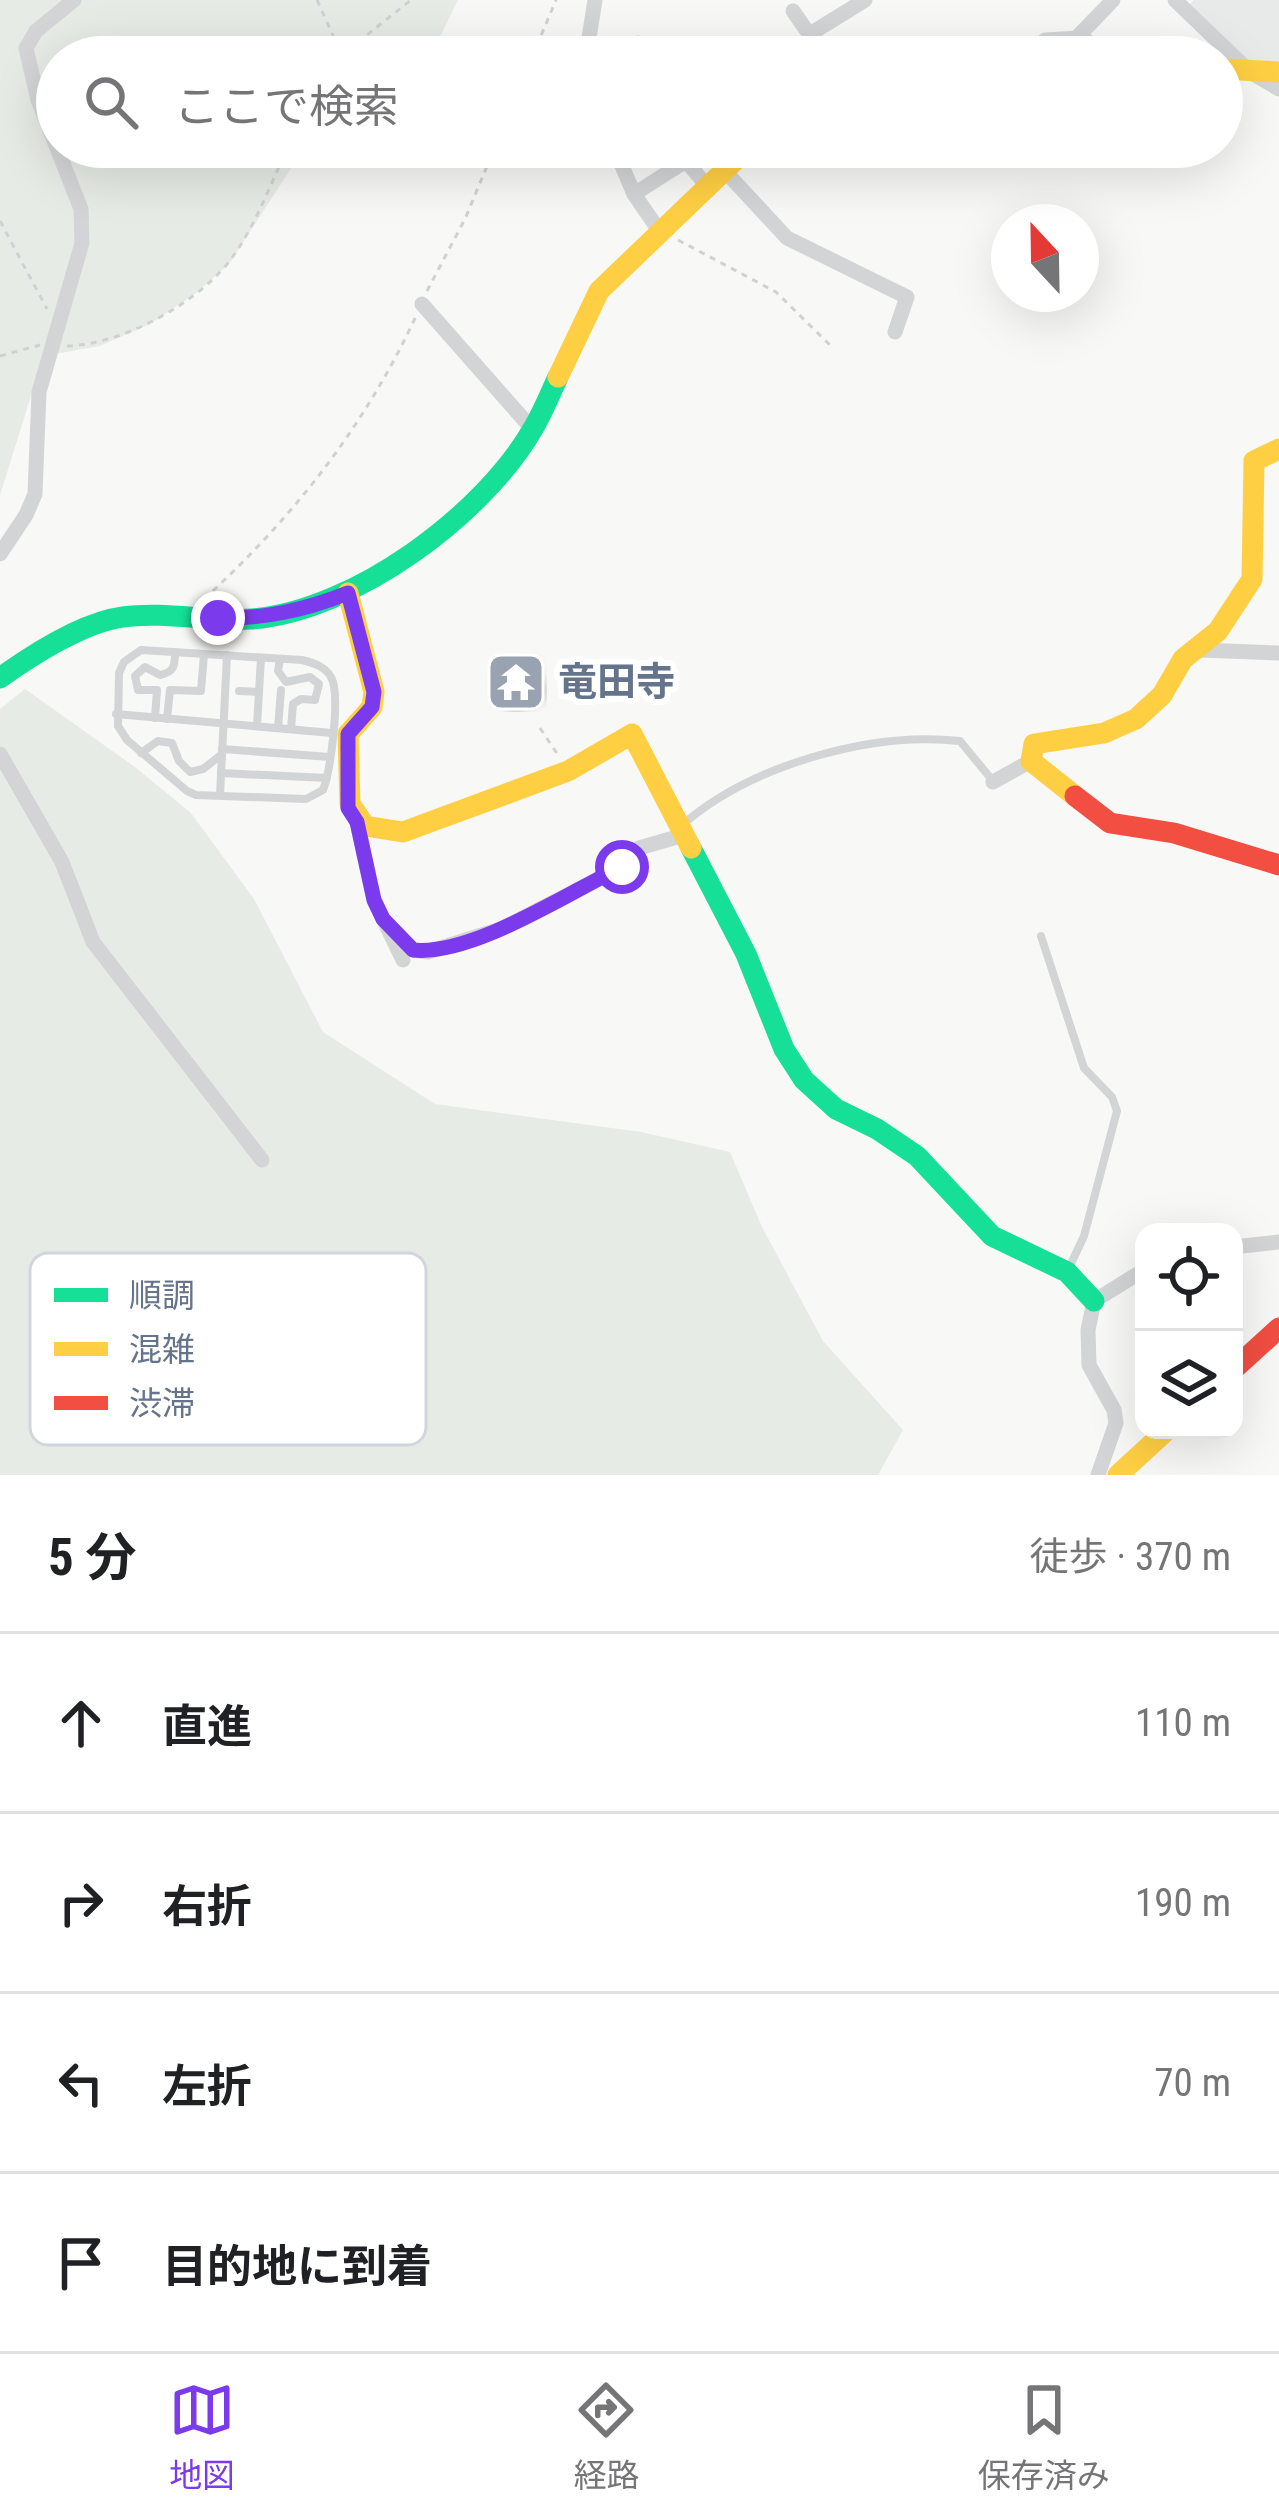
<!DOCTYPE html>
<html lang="ja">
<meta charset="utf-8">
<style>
body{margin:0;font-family:"Roboto Condensed","Noto Sans JP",sans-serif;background:#f2f2f2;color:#202124}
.controls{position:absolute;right:36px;bottom:36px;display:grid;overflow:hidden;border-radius:24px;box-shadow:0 12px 48px #0002}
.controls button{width:108px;height:108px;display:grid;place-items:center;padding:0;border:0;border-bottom:3px solid #e0e0e0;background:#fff;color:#202124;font:60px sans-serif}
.compass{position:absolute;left:991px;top:204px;width:108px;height:108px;border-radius:50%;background:#fff;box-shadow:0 12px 48px #0002;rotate:338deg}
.stop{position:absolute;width:36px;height:36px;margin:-27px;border:9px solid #7c3aed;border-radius:50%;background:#fff}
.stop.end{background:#7c3aed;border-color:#fff;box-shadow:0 3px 12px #0008}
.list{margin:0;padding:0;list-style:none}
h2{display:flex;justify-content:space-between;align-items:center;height:156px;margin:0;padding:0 48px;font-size:51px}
h2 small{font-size:39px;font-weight:400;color:#757577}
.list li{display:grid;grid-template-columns:78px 1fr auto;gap:36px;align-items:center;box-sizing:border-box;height:180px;padding:0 48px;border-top:3px solid #e0e0e0}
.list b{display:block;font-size:45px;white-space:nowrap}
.list em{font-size:39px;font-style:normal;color:#757577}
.icon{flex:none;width:66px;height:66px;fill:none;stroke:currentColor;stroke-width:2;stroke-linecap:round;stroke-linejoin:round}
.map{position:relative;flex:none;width:1279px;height:1475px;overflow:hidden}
.search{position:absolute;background:#fff;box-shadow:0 12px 48px #0002;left:36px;right:36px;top:36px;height:132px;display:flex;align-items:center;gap:30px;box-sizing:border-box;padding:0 42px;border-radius:66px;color:#757577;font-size:45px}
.sheet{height:876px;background:#fff}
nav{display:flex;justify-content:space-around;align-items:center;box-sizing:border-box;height:168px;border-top:3px solid #e0e0e0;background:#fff;font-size:33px;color:#757577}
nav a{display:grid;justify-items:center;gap:6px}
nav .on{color:#7c3aed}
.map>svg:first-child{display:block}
.built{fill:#e8e9e9}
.green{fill:#e7ebe5}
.building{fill:#d5d6d7;stroke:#e8e8e6;stroke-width:3;filter:url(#shadow)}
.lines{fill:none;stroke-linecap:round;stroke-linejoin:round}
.path{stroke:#d0d1d2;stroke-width:3;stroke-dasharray:6 6;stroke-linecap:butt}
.lane{stroke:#d3d4d5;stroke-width:8}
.street{stroke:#d3d4d5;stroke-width:15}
.fast{stroke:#16e098;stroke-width:21}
.slow{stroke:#ffcf43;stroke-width:21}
.jam{stroke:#f24e42;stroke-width:21}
.route{stroke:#7c3aed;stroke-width:15}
.labels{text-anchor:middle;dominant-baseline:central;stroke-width:12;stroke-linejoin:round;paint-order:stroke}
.poi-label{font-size:39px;font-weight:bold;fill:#65748a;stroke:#fff;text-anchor:start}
.key{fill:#fff;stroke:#d1d5dc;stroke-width:3}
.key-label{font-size:33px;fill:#65748a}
</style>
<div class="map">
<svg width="1279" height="1475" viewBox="0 0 1279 1475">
<defs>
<filter id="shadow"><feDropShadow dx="6" dy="6" stdDeviation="6" flood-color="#0004"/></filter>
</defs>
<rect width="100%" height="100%" fill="#f8f8f7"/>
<polygon class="built" points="1194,0 1279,0 1279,66 1248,66 1189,5"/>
<g class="green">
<polygon points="0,0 458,0 430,57 57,57 57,147 305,147 229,264 196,293 150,324 100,346 49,355 42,361 0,495"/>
<polygon points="25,689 135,767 191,813 254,899 323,1032 435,1104 641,1132 730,1152 762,1227 823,1341 903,1430 878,1475 0,1475 0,709"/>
</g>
<polygon class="building" points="525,657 541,688 507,707 490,676"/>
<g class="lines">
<g class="path">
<polyline points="317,0 340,51"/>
<polyline points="339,57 411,0"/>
<polyline points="532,57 556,0"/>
<polyline points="0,221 47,309"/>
<polyline points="678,240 776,292 832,347"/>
<polyline points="427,291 465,219 495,147"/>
<path d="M67 346C122 344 193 306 228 263 254 230 270 185 288 147"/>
<polyline points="0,356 40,345"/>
<path d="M204 599C293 518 365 426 416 316"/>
<polyline points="540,728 560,758"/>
</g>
<g class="lane">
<path d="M141 650 302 660C315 663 329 668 333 682 339 704 331 769 323 790L306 799 196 795 187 791 127 740 118 726 119 673 124 662Z"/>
<polyline points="280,659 278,671 286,682 310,677 319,684 315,700 301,699 293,704 291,729"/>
<polyline points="239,691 259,692"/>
<polyline points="116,714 332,733"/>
<path d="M155 718 157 690H138L135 676 145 667 160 675C174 672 175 666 175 652"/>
<polyline points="167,719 170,690 201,691 204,654"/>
<polyline points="257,726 261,658"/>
<polyline points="278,728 281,690"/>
<polyline points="222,749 330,757"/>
<polyline points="141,753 158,741 172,743 179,761 190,772 203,769 221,755"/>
<polyline points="221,773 327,778"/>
<polyline points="220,795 227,655"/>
<path d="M681 826C749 766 869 731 960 741L993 781"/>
<polyline points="1041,936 1084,1068 1112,1097 1117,1111 1084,1236 1069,1268"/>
</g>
<g class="street">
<polyline points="1175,0 1250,72 1279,89"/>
<polyline points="793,11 825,57"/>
<polyline points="810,34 865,0"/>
<polyline points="1045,40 1080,38 1102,48 1106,57"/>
<polyline points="593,57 589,38 595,0"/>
<polyline points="620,57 638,43 649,57"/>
<polyline points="1058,57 1113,0"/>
<polyline points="614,147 634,194 660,232"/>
<polyline points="724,170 787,238 907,297 895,332"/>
<polyline points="634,194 686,161 707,186"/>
<polyline points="422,304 533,430"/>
<polyline points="0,554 26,515 35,494 39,392 82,243 81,209 38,100 26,48 36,31 74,0"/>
<polyline points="1201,650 1279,653"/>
<polyline points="0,754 62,862 93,942 262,1160"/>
<polyline points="993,782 1031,761"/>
<polyline points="357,822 374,900 403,960"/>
<polyline points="383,919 413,950 428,952 501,929 622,867 639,848 684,835"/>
<polyline points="1234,1247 1279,1242"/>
<polyline points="1098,1475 1116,1423 1114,1410 1089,1365 1088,1330 1094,1301 1144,1270"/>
</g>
<g class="fast">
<path d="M0 678C32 655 84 622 123 617 165 611 210 622 252 619 354 611 484 515 534 427 543 412 550 394 558 377"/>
<polyline points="691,848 746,954 784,1049 804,1080 836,1109 877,1129 917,1156 992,1236 1067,1272 1094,1301"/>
</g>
<g class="slow">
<polyline points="1222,69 1279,72"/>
<polyline points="558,377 599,291 749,147"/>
<polyline points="348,593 374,692 372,707 348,734 350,804 365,826 403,832 568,771 632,734 691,848"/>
<polyline points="1075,796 1031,761 1034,744 1104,733 1136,719 1162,695 1183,659 1218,631 1252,579 1254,461 1279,449"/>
<polyline points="1118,1475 1167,1430"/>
</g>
<g class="jam">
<polyline points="1075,796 1110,823 1174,833 1279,865"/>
<polyline points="1234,1369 1279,1328"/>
</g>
</g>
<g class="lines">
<path class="route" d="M218 618C265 619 305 610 348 593L374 692 372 707 348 734V808L357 822 374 900 383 919 413 950C473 956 569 892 622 867"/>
</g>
<defs>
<symbol id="temple-square" viewBox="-11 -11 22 22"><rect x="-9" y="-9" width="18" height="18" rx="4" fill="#98a2b0" stroke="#fff"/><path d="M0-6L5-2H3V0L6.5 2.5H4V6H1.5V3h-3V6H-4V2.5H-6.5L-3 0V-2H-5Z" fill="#fff"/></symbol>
</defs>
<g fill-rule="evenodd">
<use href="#temple-square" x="483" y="649" width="66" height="66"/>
</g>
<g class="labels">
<g class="poi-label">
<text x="558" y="682">竜田寺</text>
</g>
</g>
<rect x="30" y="1253" width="396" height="192" rx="18" class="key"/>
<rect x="54" y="1288" width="54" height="14" fill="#16e098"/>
<rect x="54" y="1342" width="54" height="14" fill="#ffcf43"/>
<rect x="54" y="1396" width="54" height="14" fill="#f24e42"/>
<g class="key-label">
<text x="129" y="1307">順調</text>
<text x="129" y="1361">混雑</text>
<text x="129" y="1415">渋滞</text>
</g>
</svg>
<div class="controls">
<button><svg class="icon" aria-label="locate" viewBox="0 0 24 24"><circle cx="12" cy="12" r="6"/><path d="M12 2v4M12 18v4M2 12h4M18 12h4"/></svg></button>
<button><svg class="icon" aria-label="layers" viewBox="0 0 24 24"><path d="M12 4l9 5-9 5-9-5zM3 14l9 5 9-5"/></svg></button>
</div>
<svg class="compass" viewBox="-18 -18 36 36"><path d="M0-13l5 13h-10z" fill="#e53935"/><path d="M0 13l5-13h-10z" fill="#757577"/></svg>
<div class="stop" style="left:622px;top:867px"></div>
<div class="stop end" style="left:218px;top:618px"></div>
<div class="search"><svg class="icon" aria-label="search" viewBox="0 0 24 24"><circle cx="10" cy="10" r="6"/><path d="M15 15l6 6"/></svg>ここで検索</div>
</div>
<section class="sheet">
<h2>5 分<small>徒歩 · 370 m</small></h2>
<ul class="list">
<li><svg class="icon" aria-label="ahead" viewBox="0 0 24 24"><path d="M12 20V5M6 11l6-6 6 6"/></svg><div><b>直進</b></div><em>110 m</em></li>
<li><svg class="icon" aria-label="right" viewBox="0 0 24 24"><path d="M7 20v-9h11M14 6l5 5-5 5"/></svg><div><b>右折</b></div><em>190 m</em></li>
<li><svg class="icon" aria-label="left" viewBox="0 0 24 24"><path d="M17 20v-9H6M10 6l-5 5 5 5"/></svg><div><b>左折</b></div><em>70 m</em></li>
<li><svg class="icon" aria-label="arrive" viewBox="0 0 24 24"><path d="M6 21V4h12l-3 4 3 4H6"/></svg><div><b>目的地に到着</b></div></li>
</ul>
</section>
<nav>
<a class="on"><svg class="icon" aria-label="map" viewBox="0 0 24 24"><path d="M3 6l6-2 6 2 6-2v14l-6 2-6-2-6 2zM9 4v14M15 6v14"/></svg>地図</a>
<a><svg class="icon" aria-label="directions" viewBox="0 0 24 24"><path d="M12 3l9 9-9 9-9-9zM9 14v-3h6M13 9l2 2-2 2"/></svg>経路</a>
<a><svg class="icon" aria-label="saved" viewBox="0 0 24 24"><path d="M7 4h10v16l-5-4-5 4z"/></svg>保存済み</a>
</nav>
